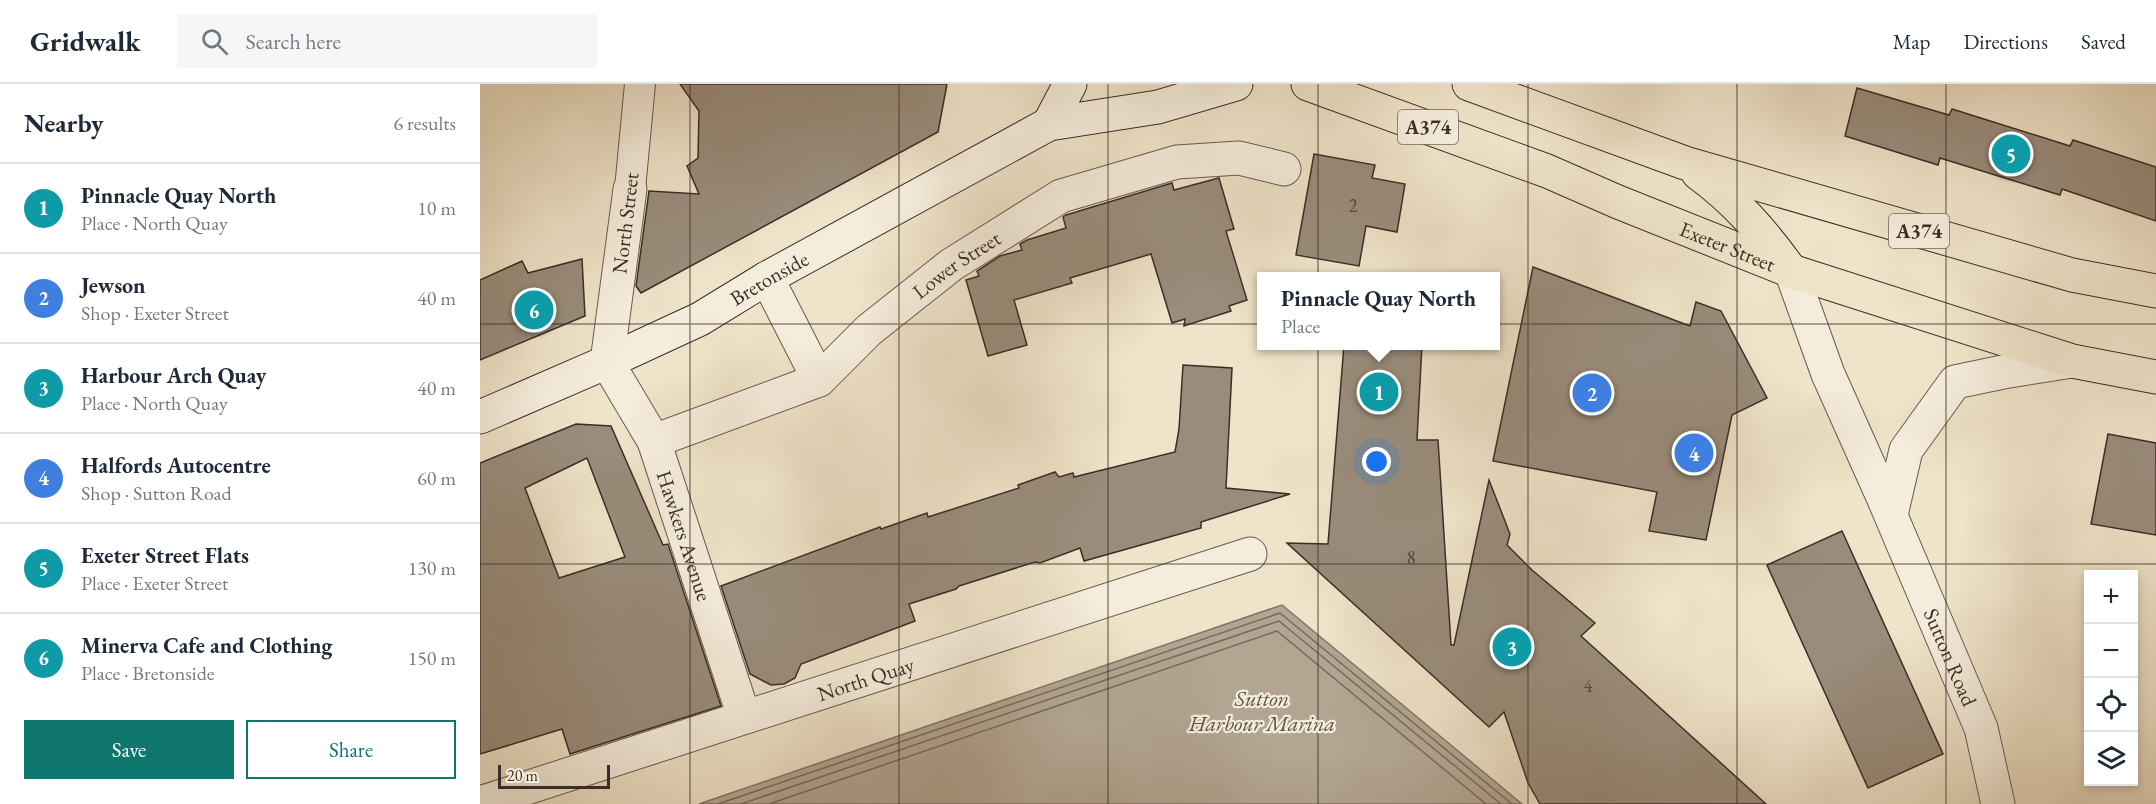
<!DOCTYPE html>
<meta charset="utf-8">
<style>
body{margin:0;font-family:"EB Garamond",serif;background:#f6f6f7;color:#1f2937}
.controls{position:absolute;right:18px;bottom:18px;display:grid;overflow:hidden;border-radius:0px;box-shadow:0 3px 9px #0003}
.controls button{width:54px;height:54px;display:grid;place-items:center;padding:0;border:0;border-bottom:2px solid #e0e1e3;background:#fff;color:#1f2937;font:30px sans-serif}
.scale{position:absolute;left:18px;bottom:15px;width:112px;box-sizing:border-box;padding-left:6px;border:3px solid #3c2d26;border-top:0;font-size:16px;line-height:21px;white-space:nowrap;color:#3c2d26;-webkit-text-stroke:4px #f5eddc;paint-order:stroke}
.you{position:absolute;left:897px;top:378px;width:21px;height:21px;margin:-15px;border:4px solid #fff;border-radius:50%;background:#1a73e8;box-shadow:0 0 0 9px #1a73e833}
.badge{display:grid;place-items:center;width:39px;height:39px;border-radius:50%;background:#0f766e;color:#fff;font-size:20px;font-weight:700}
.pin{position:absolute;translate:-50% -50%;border:3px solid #fff;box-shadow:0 2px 6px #0006}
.popup{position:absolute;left:777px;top:188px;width:243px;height:78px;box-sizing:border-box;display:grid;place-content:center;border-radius:0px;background:#fff;filter:drop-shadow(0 2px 4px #0005);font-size:20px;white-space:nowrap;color:#747a83}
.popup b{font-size:22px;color:#1f2937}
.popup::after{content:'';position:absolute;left:50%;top:100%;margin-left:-12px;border:12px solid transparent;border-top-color:#fff}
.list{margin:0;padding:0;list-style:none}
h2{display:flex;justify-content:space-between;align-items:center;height:78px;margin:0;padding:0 24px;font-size:26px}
h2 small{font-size:20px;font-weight:400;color:#747a83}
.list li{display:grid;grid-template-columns:39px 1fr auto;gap:18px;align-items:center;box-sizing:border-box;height:90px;padding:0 24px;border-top:2px solid #e0e1e3}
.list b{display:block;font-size:22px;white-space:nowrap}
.list p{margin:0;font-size:20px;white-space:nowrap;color:#747a83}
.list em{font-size:20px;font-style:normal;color:#747a83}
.actions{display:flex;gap:12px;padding:18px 24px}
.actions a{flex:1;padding:14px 0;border:2px solid #0f766e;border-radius:0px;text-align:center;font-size:21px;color:#0f766e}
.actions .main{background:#0f766e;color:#fff}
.icon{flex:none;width:33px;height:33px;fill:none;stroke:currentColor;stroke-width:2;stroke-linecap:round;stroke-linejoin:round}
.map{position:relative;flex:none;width:1676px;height:720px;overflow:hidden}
header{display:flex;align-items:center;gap:36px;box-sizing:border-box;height:84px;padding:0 30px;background:#fff;border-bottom:2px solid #e0e1e3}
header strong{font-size:28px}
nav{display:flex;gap:33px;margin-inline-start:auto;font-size:21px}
.search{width:420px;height:54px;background:#f6f6f7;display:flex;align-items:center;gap:15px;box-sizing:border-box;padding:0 21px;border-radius:0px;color:#747a83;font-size:22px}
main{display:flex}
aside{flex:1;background:#fff}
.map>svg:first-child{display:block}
.water{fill:#b2a592;stroke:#837567;stroke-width:1.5}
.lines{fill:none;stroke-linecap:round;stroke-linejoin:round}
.shore{stroke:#77695c;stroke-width:1.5}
.building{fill:#998c7b;stroke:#3c2d26;stroke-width:1.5;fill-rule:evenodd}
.pedestrian-casing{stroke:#695a4f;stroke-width:32}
.minor-casing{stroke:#695a4f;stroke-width:35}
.tertiary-casing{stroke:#695a4f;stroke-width:35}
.secondary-casing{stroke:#3c2d26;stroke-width:35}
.primary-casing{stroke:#3c2d26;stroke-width:35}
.pedestrian{stroke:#f5eddc;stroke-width:30}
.minor{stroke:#f5eddc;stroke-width:33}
.tertiary{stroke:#f5eddc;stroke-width:33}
.secondary{stroke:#f5eddc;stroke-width:33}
.primary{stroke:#efe3c9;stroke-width:33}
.grid{fill:none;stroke:#3c2d26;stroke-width:1.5;stroke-opacity:0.55}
.labels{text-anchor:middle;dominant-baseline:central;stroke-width:4.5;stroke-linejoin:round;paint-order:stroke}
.number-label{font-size:18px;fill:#53453b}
.shield{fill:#f5eddc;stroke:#74675d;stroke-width:1.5}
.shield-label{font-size:20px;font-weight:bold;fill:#3c2d26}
.street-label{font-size:21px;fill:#3c2d26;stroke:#f5eddc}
.water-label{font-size:22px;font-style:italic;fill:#5f5146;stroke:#f5eddc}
</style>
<header>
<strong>Gridwalk</strong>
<div class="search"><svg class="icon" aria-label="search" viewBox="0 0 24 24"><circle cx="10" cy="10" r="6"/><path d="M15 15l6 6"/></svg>Search here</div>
<nav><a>Map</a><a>Directions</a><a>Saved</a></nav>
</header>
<main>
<aside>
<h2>Nearby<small>6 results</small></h2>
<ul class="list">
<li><span class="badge" style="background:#0f9aa8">1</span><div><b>Pinnacle Quay North</b><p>Place · North Quay</p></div><em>10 m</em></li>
<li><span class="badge" style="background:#3f7fe0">2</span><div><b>Jewson</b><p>Shop · Exeter Street</p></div><em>40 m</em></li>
<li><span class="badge" style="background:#0f9aa8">3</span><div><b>Harbour Arch Quay</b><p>Place · North Quay</p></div><em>40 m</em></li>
<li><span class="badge" style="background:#3f7fe0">4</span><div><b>Halfords Autocentre</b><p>Shop · Sutton Road</p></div><em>60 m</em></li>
<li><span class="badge" style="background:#0f9aa8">5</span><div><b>Exeter Street Flats</b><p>Place · Exeter Street</p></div><em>130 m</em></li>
<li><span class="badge" style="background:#0f9aa8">6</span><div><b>Minerva Cafe and Clothing</b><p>Place · Bretonside</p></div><em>150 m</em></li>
</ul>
<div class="actions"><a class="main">Save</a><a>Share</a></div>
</aside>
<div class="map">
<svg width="1676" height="720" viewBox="0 0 1676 720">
<rect width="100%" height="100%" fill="#efe3c9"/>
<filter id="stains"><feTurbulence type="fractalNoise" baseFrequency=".00333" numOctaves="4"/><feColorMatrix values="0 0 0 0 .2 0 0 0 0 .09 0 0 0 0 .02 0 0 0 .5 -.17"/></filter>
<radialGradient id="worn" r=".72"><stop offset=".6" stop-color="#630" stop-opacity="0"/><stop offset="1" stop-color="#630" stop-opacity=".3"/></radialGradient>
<polygon class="water" points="802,521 1042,720 219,720"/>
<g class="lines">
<g class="shore">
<polyline points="238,720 800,529 1032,720"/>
<polyline points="261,720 799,537 1021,720"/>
<polyline points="289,720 797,547 1006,720"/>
</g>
</g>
<g class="building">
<polygon points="200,0 467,0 458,48 161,209 156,202 169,107 219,110 207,82 218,74 219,27"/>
<polygon points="1377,4 1469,31 1472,25 1590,62 1593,56 1676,83 1676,137 1582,105 1580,111 1460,74 1458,81 1365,52"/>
<polygon points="834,70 895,81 892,94 925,100 917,148 886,142 879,182 816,171"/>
<polygon points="739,94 754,145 746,147 767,216 749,222 751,227 704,242 705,235 692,239 671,170 590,194 592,199 534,216 547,261 508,272 486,196 499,192 497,187 520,172 542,166 540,160 547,156 586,144 583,133 586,131 692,99 694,106"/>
<polygon points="102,175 105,232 0,276 0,196 42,177 48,189"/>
<polygon points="1053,183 1210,242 1216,218 1241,227 1287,314 1252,331 1226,456 1169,447 1177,408 1013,377"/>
<polygon points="864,261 942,261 937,356 958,356 971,561 974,561 1009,396 1030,450 1027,461 1052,486 1115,539 1101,552 1286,720 1060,720 1048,699 1024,628 1009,643 807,459 848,460"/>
<polygon points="703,281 752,284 746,404 810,410 721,438 721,444 661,461 604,477 600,464 560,479 555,478 479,502 476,505 429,520 435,537 321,580 315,594 304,600 291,601 270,590 241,502 400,443 401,445 447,429 448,433 539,404 538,401 575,388 579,393 593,389 594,393 695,368 699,345"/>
<path d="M96 340 131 342 183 461 188 460 241 622 90 670 82 645 0 670V379ZM107 374 145 473 79 494 45 404Z"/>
<polygon points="1628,350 1676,359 1676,451 1611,440"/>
<polygon points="1362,447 1463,670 1388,704 1287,481"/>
</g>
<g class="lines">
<defs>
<polyline id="pedestrian" points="150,105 160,0"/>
<g id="minor">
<path id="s1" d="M150 105 127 278 174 357 264 633"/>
<polyline points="287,194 339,296"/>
<path id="s2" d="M174 357 339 296 389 246 471 181 581 112 697 78 759 74 804 85"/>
<polyline points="1411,431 1426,366 1475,298 1523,288 1592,277"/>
<path id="s3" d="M0 719 770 470"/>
</g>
<g id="tertiary">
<path id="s4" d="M1311 187 1348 290 1403 413 1501 644 1518 720"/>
</g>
<g id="secondary">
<polyline points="569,40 590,0"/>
<path id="s5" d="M0 333 127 278 220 235 287 194 569 40 678 23 756 0"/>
</g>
<g id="primary">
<path id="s6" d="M828 0 1067 87 1138 118 1311 187 1592 277 1676 293"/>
<polyline points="989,0 1205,79 1592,191 1676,207"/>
<path d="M1218 89C1256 117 1283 148 1311 187"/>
</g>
</defs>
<use href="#pedestrian" class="pedestrian-casing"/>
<use href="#minor" class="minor-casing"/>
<use href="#tertiary" class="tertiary-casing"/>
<use href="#secondary" class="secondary-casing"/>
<use href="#primary" class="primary-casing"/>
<use href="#pedestrian" class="pedestrian"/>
<use href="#minor" class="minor"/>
<use href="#tertiary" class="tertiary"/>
<use href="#secondary" class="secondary"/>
<use href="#primary" class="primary"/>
</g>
<path class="grid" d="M210 0V720M419 0V720M628 0V720M838 0V720M1048 0V720M1257 0V720M1466 0V720M0 240H1676M0 480H1676"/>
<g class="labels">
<g class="number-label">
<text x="873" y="121">2</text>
<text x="931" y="473">8</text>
<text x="1108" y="601">4</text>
</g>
<g class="shield">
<rect x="918" y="26" width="60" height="34" rx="4.5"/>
<rect x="1409" y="130" width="60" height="34" rx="4.5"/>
</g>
<g class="shield-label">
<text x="948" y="43">A374</text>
<text x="1439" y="147">A374</text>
</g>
<g class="street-label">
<text transform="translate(145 139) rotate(-83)">North Street</text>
<text stroke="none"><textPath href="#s6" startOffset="450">Exeter Street</textPath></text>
<text stroke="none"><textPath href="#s2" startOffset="356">Lower Street</textPath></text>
<text stroke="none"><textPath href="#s5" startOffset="321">Bretonside</textPath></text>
<text stroke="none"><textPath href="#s1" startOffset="366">Hawkers Avenue</textPath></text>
<text stroke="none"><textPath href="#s4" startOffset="418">Sutton Road</textPath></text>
<text stroke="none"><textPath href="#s3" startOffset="405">North Quay</textPath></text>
</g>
<g class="water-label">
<text x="782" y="614">Sutton<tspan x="782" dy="25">Harbour Marina</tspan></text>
</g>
</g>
<rect width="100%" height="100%" filter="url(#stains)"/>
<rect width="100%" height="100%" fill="url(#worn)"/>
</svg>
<div class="controls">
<button>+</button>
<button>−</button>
<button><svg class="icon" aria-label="locate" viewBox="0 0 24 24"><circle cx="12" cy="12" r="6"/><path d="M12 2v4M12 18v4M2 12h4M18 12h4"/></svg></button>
<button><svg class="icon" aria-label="layers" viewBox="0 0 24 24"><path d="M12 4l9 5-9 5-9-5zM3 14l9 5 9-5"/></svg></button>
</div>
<div class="scale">20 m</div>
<div class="you"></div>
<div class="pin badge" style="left:899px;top:308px;background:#0f9aa8">1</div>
<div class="popup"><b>Pinnacle Quay North</b>Place</div>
<div class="pin badge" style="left:1112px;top:309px;background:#3f7fe0">2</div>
<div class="pin badge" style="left:1032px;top:563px;background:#0f9aa8">3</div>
<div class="pin badge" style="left:1214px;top:369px;background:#3f7fe0">4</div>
<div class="pin badge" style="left:1531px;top:70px;background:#0f9aa8">5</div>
<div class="pin badge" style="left:54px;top:226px;background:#0f9aa8">6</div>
</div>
</main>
